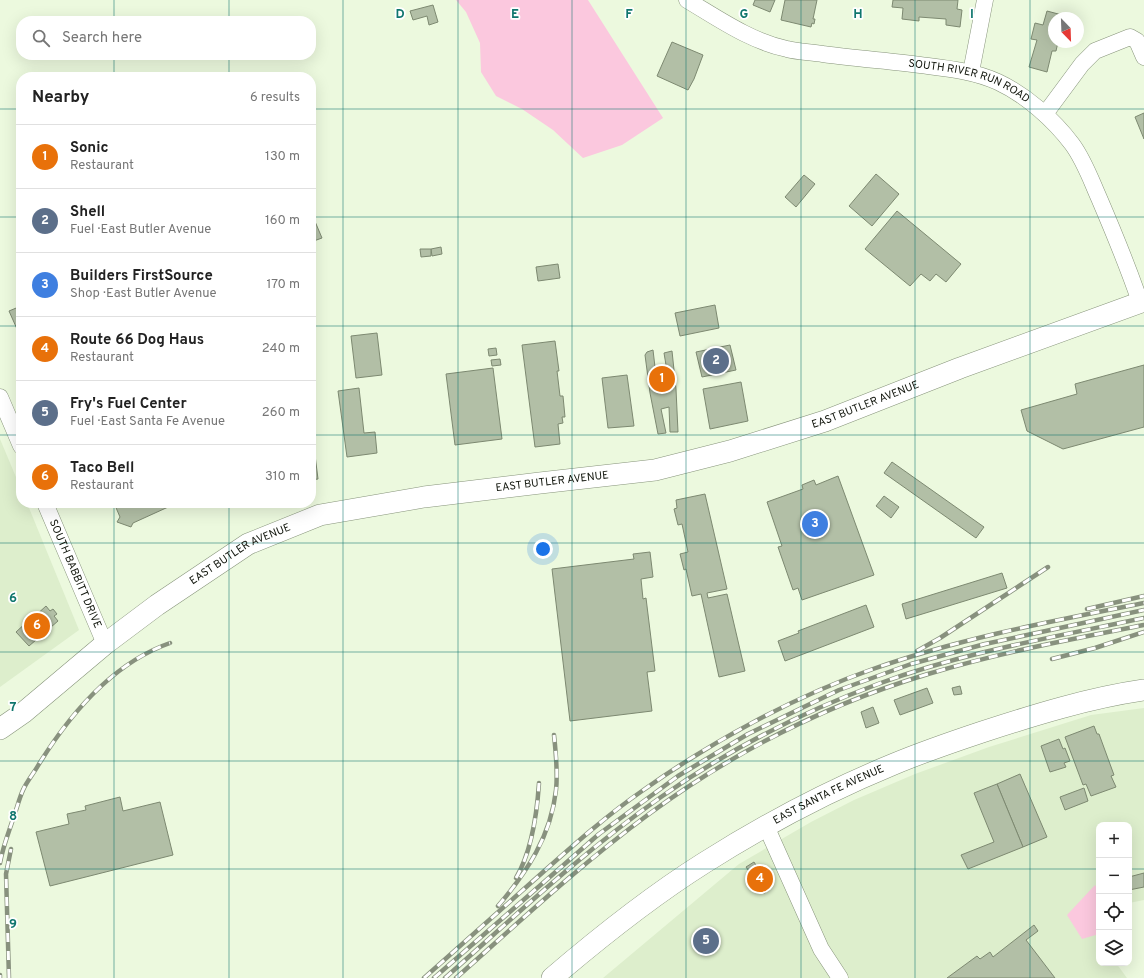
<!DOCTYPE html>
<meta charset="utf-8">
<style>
body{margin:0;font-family:Overpass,sans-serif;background:#f6f6f6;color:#222}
.controls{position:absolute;right:12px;bottom:12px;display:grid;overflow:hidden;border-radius:8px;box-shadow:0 4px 16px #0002}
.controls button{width:36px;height:36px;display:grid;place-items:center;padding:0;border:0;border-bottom:1px solid #e0e0e0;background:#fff;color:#222;font:20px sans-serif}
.compass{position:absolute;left:1048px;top:12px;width:36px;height:36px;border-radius:50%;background:#fff;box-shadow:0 4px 16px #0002;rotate:157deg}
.you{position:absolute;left:543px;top:549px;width:14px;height:14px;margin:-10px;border:3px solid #fff;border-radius:50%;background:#1a73e8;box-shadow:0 0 0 6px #1a73e833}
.badge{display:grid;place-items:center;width:26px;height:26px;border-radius:50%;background:#1a73e8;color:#fff;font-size:13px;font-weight:700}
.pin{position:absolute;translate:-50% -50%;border:2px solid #fff;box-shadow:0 1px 4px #0006}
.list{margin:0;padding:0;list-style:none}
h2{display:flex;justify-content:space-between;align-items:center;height:52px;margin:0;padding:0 16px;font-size:17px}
h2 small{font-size:13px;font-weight:400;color:#767676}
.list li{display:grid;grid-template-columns:26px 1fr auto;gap:12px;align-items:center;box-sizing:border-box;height:64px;padding:0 16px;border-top:1px solid #e0e0e0}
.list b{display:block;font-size:15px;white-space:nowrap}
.list p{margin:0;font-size:13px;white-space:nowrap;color:#767676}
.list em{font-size:13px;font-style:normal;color:#767676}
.icon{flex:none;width:22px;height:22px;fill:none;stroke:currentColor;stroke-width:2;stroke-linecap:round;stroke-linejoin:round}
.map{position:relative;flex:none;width:1144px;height:978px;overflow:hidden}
.search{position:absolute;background:#fff;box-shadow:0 4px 16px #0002;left:16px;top:16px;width:300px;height:44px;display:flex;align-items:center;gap:10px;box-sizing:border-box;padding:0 14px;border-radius:16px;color:#767676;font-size:15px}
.panel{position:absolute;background:#fff;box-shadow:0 4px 16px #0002;left:16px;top:72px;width:300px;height:436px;border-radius:16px}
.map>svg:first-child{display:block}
.built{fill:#dec}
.green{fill:#fbc8de}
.building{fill:#b2bfa6;stroke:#7d8971}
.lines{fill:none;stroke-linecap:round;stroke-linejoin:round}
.minor-casing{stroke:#87947b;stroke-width:17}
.major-casing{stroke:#87947b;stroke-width:22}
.minor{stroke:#fff;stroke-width:16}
.major{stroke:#fff;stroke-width:21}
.rail-casing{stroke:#88917e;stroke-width:4.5}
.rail{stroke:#fff;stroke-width:3;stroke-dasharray:9;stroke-linecap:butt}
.grid{fill:none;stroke:#0f766e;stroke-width:1;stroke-opacity:0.55}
.labels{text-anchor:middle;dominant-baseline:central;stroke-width:3.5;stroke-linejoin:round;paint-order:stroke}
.street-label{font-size:11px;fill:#11150c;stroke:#fff}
.grid-label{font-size:13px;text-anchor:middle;font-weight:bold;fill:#0f766e;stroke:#fff;stroke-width:3.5;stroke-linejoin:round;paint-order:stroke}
</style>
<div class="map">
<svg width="1144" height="978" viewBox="0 0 1144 978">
<rect width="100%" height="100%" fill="#ecf9de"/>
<g class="built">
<polygon points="0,439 21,489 21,503 27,503 79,630 0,687"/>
<polygon points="1144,708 1144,900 1129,903 1129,825 1099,825 1099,910 1082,915 1099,939 1099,963 1116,963 1127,978 603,978 739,864 811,822 854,800 915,774 989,747 1091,715"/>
</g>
<g class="green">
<polygon points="456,0 588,0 663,118 622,145 583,158 553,130 522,109 496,96 481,72 480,43 466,12"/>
<polygon points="1095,885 1099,892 1099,934 1082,939 1067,915"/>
</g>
<g class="building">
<polygon points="755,0 775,0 770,12 753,5"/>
<polygon points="785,0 817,0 813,19 815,19 814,24 812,23 811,27 781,20"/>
<polygon points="893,0 958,0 957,9 962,10 960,27 946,25 946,19 919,17 919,21 902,19 903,8 892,7"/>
<polygon points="433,5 438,22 429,25 427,16 413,20 410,11"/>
<polygon points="1047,11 1062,15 1061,18 1054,18 1054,42 1058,42 1056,51 1052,51 1047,72 1029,67 1037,40 1031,39 1035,23 1043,25"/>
<polygon points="672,42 703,55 694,79 688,90 657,76"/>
<polygon points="1144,113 1144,139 1135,117"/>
<polygon points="876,174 899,194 872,226 849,206"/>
<polygon points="804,175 815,184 796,207 785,197"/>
<polygon points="897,211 961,264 946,282 936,274 930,281 921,274 910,286 865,249"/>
<polygon points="311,212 322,238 311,242"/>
<polygon points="441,247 442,254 432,256 431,249"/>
<polygon points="420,249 431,249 431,256 421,257"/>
<polygon points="558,264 560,278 538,281 536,267"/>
<polygon points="715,305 719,328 680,336 675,313"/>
<polygon points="21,306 21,338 9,311"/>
<polygon points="377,333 382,375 356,378 351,336"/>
<polygon points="555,341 559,371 557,371 560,396 563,396 565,417 562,417 563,423 558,424 560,444 535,447 522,345"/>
<polygon points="311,342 315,371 311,372"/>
<polygon points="730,345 736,370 702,377 696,352"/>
<polygon points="496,348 497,355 489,356 488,349"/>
<polygon points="653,350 655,367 666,365 664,353 672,351 676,389 678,432 670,432 669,407 661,409 666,433 658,434 650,393 645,355 647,352"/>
<polygon points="500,359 501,365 492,366 491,360"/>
<polygon points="1144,365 1144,427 1063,449 1027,431 1021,410 1077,394 1075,384"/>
<polygon points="493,368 502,439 455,445 446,374"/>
<polygon points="627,375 634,426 608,428 602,378"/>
<polygon points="741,382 748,421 710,429 703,389"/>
<polygon points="359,388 364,433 375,432 377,453 347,457 338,391"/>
<polygon points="311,439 313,439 318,479 311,480 311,483"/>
<polygon points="892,462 984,527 976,538 884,473"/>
<polygon points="838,476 874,575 802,600 798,588 793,590 778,547 782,546 767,502 803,489 802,485 814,480 816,485"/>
<polygon points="705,494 727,589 707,593 708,598 727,594 745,671 719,677 701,594 692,596 686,569 684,570 680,554 688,552 682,524 678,525 674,509 677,508 676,500"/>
<polygon points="884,496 899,507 891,518 876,506"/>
<polygon points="114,503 177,503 133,523 131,527 117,522 120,517"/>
<polygon points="650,552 653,577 641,579 643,599 646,598 655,671 647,672 652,711 570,721 552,569 634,559 633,554"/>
<polygon points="1002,573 1007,588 906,619 902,604"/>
<polygon points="866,605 874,627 785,661 778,641 799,633 798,631"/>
<polygon points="46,606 50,611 53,609 57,614 54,616 58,621 29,646 16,632 28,621 26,619 32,614 34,617"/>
<polygon points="960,686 962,694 954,695 952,688"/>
<polygon points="927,688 933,703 900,715 894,700"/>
<polygon points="873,707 879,723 866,728 861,712"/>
<polygon points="1094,726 1097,734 1099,734 1114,775 1111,776 1116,787 1091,796 1086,784 1083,785 1065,737"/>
<polygon points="1059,739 1063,749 1065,748 1070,761 1064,763 1066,767 1050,772 1041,746"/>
<polygon points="1020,774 1047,837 1023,847 997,784"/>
<polygon points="997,784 1023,847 968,869 961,855 994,842 974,793"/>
<polygon points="1084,788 1088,801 1065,810 1060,797"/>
<polygon points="120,797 123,811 160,802 173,855 50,886 36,832 69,824 67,814 86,810 85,806"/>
<polygon points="754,862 768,885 767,885 769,890 764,893 762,889 760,890 752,874 751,874 746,867"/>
<polygon points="1144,873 1144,887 1129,890 1129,877"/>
<polygon points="1034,925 1038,931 1026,940 1055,978 947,978 977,956 980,959 990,952 993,957"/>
</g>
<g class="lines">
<defs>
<g id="minor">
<path id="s1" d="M687 0C719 19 750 41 787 49 798 52 811 52 823 54 858 59 893 61 928 66 952 69 976 72 998 82 1026 95 1054 120 1072 144 1084 160 1091 180 1099 198 1114 233 1128 267 1140 302"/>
<polyline points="971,72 985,0"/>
<polyline points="1045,114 1082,64 1095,51 1130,37 1137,41 1144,57"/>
<polyline points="0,397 21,446"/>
<path id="s2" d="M45 503 105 644"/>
<polyline points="766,826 821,949 840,978"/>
</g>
<g id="major">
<path id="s3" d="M0 729 23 713 105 644 157 605 248 544 320 515 424 497 540 483 655 470 730 451 825 421 960 368 1144 301"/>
<path id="s4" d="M552 978C600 937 650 897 704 863 764 825 828 791 894 764 923 752 952 742 982 732 1034 715 1089 698 1144 690"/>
</g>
</defs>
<use href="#minor" class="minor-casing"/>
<use href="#major" class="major-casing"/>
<use href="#minor" class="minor"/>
<use href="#major" class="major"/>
<defs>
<g id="rail">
<polyline points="1087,609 1144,596"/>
<polyline points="917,651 940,638 1048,567"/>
<polyline points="1052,659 1095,648 1144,632"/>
<path d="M0 863C3 846 9 832 14 816 17 808 19 799 23 790 27 781 34 773 39 764 70 714 113 663 170 643"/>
<path d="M516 878C532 851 537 813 539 783"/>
<path d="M498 906C527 872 551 836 556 790 558 772 556 754 554 735"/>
<polyline points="0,975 0,978"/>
<polyline points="9,978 6,874 11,849"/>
<path d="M424 978C460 946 496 914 533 881 568 850 603 818 642 791 711 742 793 697 873 669 961 638 1053 621 1144 603"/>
<polyline points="434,978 599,834 678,776 748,734 839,690 911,664 985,644 1144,610"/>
<path d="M445 978C515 916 584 851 661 797 728 750 802 712 878 684 964 652 1055 637 1144 618"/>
<path d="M456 978C519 922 581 864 649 814 732 753 828 704 928 674 998 653 1072 639 1144 625"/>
</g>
</defs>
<use href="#rail" class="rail-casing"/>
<use href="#rail" class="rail"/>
</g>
<path class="grid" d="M114 0V21M229 0V21M343 0V978M458 0V978M572 0V978M686 0V978M801 0V978M915 0V978M1030 0V978M114 55V77M229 55V77M0 109H21M311 109H1144M0 217H21M311 217H1144M0 326H21M311 326H1144M0 435H21M311 435H1144M114 503V978M229 503V978M0 543H1144M0 652H1144M0 761H1144M0 869H1099M1129 869H1144"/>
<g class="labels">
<g class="street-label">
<text stroke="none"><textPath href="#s1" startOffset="298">SOUTH RIVER RUN ROAD</textPath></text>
<text stroke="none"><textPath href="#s3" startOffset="946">EAST BUTLER AVENUE</textPath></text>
<text stroke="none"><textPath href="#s3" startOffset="622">EAST BUTLER AVENUE</textPath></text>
<text stroke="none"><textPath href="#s3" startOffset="298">EAST BUTLER AVENUE</textPath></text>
<text stroke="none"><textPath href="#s2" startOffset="77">SOUTH BABBITT DRIVE</textPath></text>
<text stroke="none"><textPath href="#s4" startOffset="333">EAST SANTA FE AVENUE</textPath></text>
</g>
</g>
<g class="grid-label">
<text x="400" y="18">D</text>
<text x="515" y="18">E</text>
<text x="629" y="18">F</text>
<text x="744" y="18">G</text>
<text x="858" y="18">H</text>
<text x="972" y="18">I</text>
<text x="13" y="602">6</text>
<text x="13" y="711">7</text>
<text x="13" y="820">8</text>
<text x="13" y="928">9</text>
</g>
</svg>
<div class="controls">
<button>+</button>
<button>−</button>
<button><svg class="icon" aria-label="locate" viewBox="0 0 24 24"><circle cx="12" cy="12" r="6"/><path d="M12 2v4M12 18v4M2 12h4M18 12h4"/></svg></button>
<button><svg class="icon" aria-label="layers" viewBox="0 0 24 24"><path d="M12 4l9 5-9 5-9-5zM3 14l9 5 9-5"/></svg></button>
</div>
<svg class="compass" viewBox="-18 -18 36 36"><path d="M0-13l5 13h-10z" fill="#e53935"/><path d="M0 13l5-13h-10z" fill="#767676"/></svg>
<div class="you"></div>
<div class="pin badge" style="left:662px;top:379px;background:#e8710a">1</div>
<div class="pin badge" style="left:716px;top:361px;background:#5c6f8a">2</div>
<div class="pin badge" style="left:815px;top:524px;background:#3f7fe0">3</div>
<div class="pin badge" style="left:760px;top:879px;background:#e8710a">4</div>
<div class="pin badge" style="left:706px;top:941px;background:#5c6f8a">5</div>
<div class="pin badge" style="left:37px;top:626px;background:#e8710a">6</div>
<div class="search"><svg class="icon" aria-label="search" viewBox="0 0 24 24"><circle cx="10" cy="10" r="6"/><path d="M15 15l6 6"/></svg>Search here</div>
<section class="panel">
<h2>Nearby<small>6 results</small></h2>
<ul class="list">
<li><span class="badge" style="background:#e8710a">1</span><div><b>Sonic</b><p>Restaurant</p></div><em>130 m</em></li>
<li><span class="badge" style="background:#5c6f8a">2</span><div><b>Shell</b><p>Fuel · East Butler Avenue</p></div><em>160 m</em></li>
<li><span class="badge" style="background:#3f7fe0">3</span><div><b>Builders FirstSource</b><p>Shop · East Butler Avenue</p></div><em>170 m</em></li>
<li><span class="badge" style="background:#e8710a">4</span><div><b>Route 66 Dog Haus</b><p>Restaurant</p></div><em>240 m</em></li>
<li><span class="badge" style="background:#5c6f8a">5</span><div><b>Fry's Fuel Center</b><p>Fuel · East Santa Fe Avenue</p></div><em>260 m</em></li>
<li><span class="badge" style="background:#e8710a">6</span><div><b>Taco Bell</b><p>Restaurant</p></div><em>310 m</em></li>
</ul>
</section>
</div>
